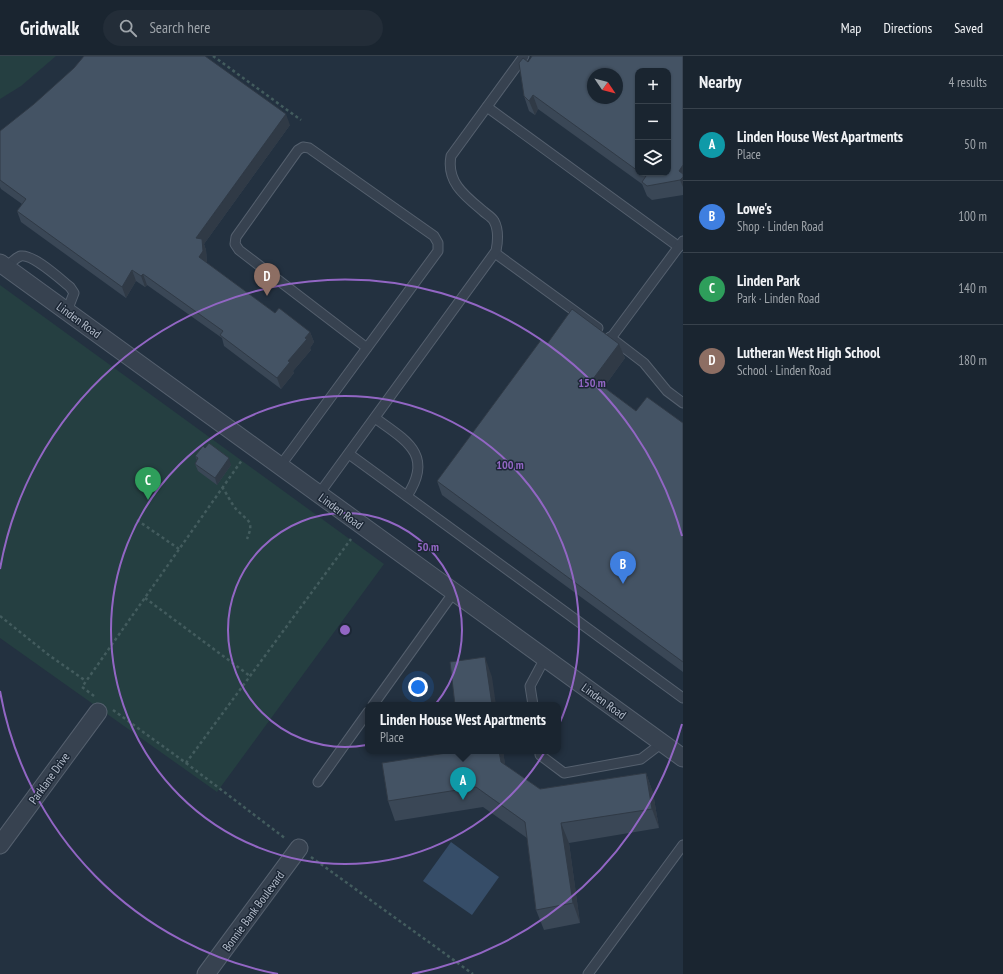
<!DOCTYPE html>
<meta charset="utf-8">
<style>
body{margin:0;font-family:"PT Sans Narrow",sans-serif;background:#232d38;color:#f1f3f6}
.controls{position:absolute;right:12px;top:12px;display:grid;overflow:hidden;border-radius:8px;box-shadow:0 1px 3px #0004}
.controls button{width:36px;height:36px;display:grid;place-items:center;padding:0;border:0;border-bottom:1px solid #38424c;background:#1a2530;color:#f1f3f6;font:20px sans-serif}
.compass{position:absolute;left:587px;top:12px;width:36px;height:36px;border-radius:50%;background:#1a2530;box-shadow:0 1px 3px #0004;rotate:125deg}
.you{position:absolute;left:418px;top:631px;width:14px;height:14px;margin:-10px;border:3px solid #fff;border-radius:50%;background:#1a73e8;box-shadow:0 0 0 6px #1a73e833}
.badge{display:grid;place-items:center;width:26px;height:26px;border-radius:50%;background:#8c9099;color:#fff;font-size:13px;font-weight:700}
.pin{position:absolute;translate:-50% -33px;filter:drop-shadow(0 1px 2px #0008)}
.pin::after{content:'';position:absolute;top:21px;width:14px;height:12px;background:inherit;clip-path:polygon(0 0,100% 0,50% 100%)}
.popup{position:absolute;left:365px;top:646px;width:196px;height:52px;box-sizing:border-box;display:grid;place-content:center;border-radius:8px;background:#1a2530;filter:drop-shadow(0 1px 3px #0005);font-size:13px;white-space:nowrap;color:#9fa5ab}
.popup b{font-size:15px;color:#f1f3f6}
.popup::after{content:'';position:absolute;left:50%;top:100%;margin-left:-8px;border:8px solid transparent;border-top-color:#1a2530}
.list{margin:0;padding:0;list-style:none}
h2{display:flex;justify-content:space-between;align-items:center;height:52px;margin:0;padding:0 16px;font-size:17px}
h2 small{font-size:13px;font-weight:400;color:#9fa5ab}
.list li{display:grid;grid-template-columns:26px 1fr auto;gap:12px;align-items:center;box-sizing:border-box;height:72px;padding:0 16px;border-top:1px solid #38424c}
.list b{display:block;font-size:15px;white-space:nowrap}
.list p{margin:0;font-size:13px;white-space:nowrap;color:#9fa5ab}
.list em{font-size:13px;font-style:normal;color:#9fa5ab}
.icon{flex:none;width:22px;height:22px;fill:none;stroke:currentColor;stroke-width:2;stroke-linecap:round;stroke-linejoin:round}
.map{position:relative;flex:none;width:683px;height:918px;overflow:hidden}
header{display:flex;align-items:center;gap:24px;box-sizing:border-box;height:56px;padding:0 20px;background:#1a2530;border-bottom:1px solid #38424c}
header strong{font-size:19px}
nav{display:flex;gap:22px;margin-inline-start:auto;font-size:14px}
.search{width:280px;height:36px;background:#232d38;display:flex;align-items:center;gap:10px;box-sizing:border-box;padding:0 14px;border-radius:22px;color:#9fa5ab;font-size:15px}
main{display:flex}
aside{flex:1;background:#1a2530}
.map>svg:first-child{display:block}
.green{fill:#253f41}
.water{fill:#364d68}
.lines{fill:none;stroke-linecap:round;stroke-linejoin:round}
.lane-casing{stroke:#55606e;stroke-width:11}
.street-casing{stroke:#55606e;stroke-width:19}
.path{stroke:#435c5e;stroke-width:2.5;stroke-dasharray:3 3;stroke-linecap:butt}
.lane{stroke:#374250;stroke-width:9}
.street{stroke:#374250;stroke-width:17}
.wall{fill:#3a4756;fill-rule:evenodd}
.shaded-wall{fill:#303a46}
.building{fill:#445364;stroke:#303a46;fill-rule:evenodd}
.ring{fill:none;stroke:#9266c4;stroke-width:2}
.labels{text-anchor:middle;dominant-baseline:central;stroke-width:3;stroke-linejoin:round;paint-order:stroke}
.street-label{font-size:12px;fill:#b4bdcb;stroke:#1c2735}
.centre{fill:#9266c4;stroke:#1c2735;stroke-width:2}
.ring-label{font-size:12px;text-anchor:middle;font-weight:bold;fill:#9266c4;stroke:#1c2735;stroke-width:3;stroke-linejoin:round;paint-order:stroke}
</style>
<header>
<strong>Gridwalk</strong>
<div class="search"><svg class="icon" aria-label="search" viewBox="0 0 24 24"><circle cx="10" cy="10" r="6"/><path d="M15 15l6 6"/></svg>Search here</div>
<nav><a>Map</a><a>Directions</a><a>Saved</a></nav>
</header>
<main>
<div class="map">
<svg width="683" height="918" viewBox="0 0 683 918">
<rect width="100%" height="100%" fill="#233140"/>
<g class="green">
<polygon points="0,0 56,0 21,30 0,43"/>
<polygon points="0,229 384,508 217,736 0,582"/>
</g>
<polygon class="water" points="451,786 499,821 472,859 423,825"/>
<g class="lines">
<defs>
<g id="lane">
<polyline points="487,51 679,191"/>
<polyline points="495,197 598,272"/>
<path d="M6 211C10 208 16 201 21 200 33 198 60 223 70 231L74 237 67 255"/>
<polyline points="610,281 644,307 667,335 683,347"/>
<polyline points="611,282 683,185"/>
<path d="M375 362C407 385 434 399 407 440"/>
<polyline points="349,398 683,642"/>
<polyline points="280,410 292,394 438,195 438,187 434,180 309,92 303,91 298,94 236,181 235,188 239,194 367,292"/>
<path d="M319 438 496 195C498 185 499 174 494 165 492 161 486 158 483 155 465 140 446 126 451 100L524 0"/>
<polyline points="373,649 454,536"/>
<polyline points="533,649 530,630 545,602"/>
<polyline points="540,695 540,699 564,717 641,703 662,687"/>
<polyline points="318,726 368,656"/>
<polyline points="588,918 683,789"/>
</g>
<g id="street">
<polyline points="0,207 683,702"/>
<polyline points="0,789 98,656"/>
<polyline points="206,918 299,792"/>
</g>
</defs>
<use href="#lane" class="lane-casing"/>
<use href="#street" class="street-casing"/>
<g class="path">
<polyline points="213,0 301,64"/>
<path d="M222 431C227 438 231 447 236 453 247 465 255 464 247 483"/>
<polyline points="137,464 179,493"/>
<polyline points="145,542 250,620"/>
<polyline points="0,560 50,600 86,625"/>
<polyline points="94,640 82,631 242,404"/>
<polyline points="113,654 186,707 351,483"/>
<polyline points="186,707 286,783"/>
<polyline points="311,801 473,918"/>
</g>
<use href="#lane" class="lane"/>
<use href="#street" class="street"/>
</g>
<g class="wall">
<path d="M683 0V139L652 144 647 140 642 128 538 53 535 59 529 55 524 40 528 6ZM638 15 668 117H638Z"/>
<polygon points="290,69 204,188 206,194 207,206 206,207 275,257 310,276 314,286 310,292 311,294 293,315 294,317 281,333 224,290 222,282 147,229 145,231 136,225 126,242 21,166 17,155 22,148 1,133 0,131 0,75"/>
<polygon points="547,288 619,288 625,302 604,331 636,355 683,367 683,616 442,439 437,425"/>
<polygon points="195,400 231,409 217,429 198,415 195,408 197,404"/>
<polygon points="459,695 503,695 505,709 540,733 646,717 653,737 659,772 569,787 580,867 544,874 536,854 527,782 483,751 395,765 388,745"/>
</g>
<g class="shaded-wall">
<polygon points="533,39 538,53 535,59 529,45"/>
<polygon points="286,58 290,69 204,188 206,194 207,206 202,212 199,201 196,182"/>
<polygon points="683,109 683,131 680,124 679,115"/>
<polygon points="132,214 136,225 126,242 122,231"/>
<polygon points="143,218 147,229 145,231 141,220"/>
<polygon points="310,276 314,286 310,292 311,294 293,315 294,317 281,333 277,322 288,305"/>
<polygon points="619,288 625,302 599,338 593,323"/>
<polygon points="229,402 231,409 217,429 215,422"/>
<polygon points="485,601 492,621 496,649 492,649"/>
<polygon points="499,695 503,695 508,726 501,706"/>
<polygon points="646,717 653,737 659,772 652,753"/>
<polygon points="561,767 569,787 580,867 573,847"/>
</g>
<g class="building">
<polygon points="84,0 205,0 286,58 196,182 202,183 203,195 199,201 275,257 279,252 310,276 305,282 307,283 288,305 290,306 277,322 220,279 223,275 143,218 141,220 132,214 122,231 17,155 26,143 0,124 0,75 34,48 74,12"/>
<path d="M532 0H683V109L679 115 683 118V121L680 124 647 130 642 126 646 120 641 117H668V15H638V115L533 39 529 45 524 40 519 7 523 2 528 6ZM593 18H617V42H593Z"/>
<polygon points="572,253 619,288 593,323 636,355 647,341 683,367 683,606 437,425 541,284 547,288"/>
<polygon points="209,387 229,402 215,422 195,408 198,402 195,400 203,390 205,392"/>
<polygon points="485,601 492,649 455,649 450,606"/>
<polygon points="459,695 499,695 501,706 540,733 646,717 652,753 561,767 573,847 536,854 525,766 476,731 388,745 382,707"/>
</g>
<g class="ring">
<circle cx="345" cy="574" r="117"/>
<circle cx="345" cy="574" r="234"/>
<path d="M682 668A350 350 0 0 1 412 918M278 918A350 350 0 0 1 0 635M0 513A350 350 0 0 1 682 480"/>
</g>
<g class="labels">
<g class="street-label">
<text transform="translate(79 264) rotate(36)">Linden Road</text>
<text transform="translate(341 455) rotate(36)">Linden Road</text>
<text transform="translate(604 645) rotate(36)">Linden Road</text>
<text transform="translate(49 722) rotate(-54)">Parklane Drive</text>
<text transform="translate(253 855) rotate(-54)">Bonnie Bank Boulevard</text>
</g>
</g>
<circle cx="345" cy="574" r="6" class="centre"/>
<g class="ring-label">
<text x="592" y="331">150 m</text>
<text x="510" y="413">100 m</text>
<text x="428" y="495">50 m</text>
</g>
</svg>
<div class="controls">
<button>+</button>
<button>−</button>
<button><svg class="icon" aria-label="layers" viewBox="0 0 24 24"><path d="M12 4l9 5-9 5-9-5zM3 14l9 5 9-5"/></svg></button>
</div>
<svg class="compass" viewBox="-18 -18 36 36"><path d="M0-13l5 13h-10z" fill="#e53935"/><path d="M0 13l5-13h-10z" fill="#9fa5ab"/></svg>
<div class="you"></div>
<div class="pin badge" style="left:463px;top:744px;background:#0f9aa8">A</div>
<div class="popup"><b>Linden House West Apartments</b>Place</div>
<div class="pin badge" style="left:623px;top:528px;background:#3f7fe0">B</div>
<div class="pin badge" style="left:148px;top:444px;background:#2e9e5b">C</div>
<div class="pin badge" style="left:267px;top:240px;background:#8d6e63">D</div>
</div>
<aside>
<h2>Nearby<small>4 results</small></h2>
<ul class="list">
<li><span class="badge" style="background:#0f9aa8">A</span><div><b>Linden House West Apartments</b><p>Place</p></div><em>50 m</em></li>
<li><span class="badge" style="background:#3f7fe0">B</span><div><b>Lowe's</b><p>Shop · Linden Road</p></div><em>100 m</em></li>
<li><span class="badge" style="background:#2e9e5b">C</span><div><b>Linden Park</b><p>Park · Linden Road</p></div><em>140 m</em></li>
<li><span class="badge" style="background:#8d6e63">D</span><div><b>Lutheran West High School</b><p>School · Linden Road</p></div><em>180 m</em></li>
</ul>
</aside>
</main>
